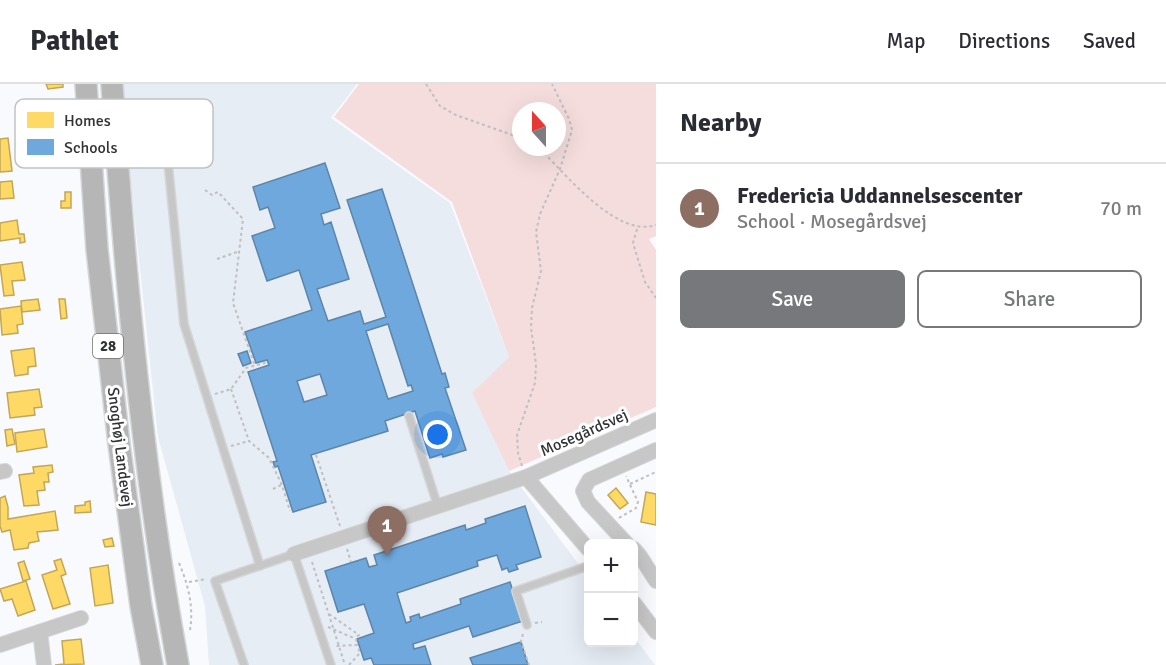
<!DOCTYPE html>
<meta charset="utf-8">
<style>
body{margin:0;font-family:Signika,sans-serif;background:#f2f2f3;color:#2b2b33}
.controls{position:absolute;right:18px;bottom:18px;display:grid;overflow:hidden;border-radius:9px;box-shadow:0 6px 24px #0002}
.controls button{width:54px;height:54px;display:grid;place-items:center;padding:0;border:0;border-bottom:2px solid #e1e1e2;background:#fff;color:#2b2b33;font:30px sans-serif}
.compass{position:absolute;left:512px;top:18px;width:54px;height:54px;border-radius:50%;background:#fff;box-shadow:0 6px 24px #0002;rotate:339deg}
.you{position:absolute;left:438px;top:351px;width:21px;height:21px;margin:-15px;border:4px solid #fff;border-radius:50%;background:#1a73e8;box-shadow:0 0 0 9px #1a73e833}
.badge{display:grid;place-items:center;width:39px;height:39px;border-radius:50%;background:#76787b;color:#fff;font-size:20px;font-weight:700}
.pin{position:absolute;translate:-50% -50px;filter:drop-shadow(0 2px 3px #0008)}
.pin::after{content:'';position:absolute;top:32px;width:21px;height:18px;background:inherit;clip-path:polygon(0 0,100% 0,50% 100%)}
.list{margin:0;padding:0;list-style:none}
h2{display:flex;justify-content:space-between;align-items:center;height:78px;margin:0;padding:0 24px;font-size:26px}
h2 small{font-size:20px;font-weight:400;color:#7c7c81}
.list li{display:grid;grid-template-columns:39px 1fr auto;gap:18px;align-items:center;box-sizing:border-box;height:90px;padding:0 24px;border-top:2px solid #e1e1e2}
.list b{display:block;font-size:22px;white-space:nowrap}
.list p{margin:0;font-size:20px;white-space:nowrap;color:#7c7c81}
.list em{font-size:20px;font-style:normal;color:#7c7c81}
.actions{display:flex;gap:12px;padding:18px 24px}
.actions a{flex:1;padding:14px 0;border:2px solid #76787b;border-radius:9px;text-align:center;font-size:21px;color:#76787b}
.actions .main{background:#76787b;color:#fff}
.map{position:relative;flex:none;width:656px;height:581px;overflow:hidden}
header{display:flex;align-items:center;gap:36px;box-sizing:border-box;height:84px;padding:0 30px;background:#fff;border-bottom:2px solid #e1e1e2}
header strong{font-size:28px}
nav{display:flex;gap:33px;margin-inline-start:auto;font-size:21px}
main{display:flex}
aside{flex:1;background:#fff}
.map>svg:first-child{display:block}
.built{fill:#e7edf5}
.green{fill:#f5dddd;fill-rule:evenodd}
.homes{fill:#ffd966;stroke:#c1a757;stroke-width:1.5}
.schools{fill:#6fa8dc;stroke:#5c85aa;stroke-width:1.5;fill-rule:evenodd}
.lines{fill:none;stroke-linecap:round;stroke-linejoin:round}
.service-casing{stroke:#d5d6d8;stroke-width:10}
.minor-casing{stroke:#d5d6d8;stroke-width:16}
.primary-casing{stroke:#d5d6d8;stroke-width:24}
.path{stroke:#bfbfc0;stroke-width:2;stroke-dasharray:3 3;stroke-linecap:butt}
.service{stroke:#c8c7c7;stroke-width:7}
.minor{stroke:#c8c7c7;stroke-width:14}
.primary{stroke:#b7b6b6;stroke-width:21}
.labels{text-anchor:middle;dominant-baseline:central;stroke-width:6;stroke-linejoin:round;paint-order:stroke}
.shield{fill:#fff;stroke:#6e7072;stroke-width:1.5}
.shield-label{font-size:15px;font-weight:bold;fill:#303235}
.street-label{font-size:16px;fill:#303235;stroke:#fff}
.key{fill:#fff;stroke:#c1c2c2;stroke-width:1.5}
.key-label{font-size:16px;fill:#303235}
</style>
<header>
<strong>Pathlet</strong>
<nav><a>Map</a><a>Directions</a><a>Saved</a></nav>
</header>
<main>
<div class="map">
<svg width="656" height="581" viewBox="0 0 656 581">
<rect width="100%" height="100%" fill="#f8fafd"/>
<polygon class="built" points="122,0 357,0 331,34 450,119 509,273 473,310 509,387 588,493 588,558 634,558 634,553 655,581 209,581 205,522 158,353 128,73"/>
<path class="green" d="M359 0H656V152L649 155 656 166V323L509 387 472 309 509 273 452 118 334 33ZM521 27H557V63H521Z"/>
<g class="homes">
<polygon points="46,0 63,0 63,3 48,5"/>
<polygon points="8,54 12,87 0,88 0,55"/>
<polygon points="12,97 14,114 0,115 0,98"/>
<polygon points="65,108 71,108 71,124 61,124 61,117 65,117"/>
<polygon points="17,136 19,150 24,150 25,158 20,159 20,154 0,157 0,139"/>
<polygon points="22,178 25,196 12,197 14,211 4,212 0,181"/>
<polygon points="38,215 40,226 22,228 21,217"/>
<polygon points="59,215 65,215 67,234 61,235"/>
<polygon points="21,222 23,240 17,241 18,249 2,251 0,225"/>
<polygon points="34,264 36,282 28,283 28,290 15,292 11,267"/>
<polygon points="39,305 42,323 34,324 35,331 10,334 7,309"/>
<polygon points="12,345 15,360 7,362 5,346"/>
<polygon points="44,345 47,363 17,368 15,349"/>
<polygon points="52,381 53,388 48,389 49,398 44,398 45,406 37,407 39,421 24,422 19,391 34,389 33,383"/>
<polygon points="616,404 628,419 620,425 608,411"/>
<polygon points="646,408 656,410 656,441 641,438"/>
<polygon points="5,412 8,423 8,435 55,427 58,446 37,448 39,457 29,459 28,464 14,466 10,446 2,448 0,442 0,414"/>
<polygon points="90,417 91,428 75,429 75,422 85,421 85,418"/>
<polygon points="112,454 114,462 105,463 103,456"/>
<polygon points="61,475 66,490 61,492 70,520 53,525 42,491 57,486 54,477"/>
<polygon points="24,477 30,495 23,497 18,479"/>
<polygon points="108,481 113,519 95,522 90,484"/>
<polygon points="26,497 35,526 18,532 12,515 4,517 0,505"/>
<polygon points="81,555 84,580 55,581 64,580 62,557"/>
</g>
<g class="schools">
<path d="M325 79 340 124 321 130 324 141 331 138 349 195 317 205 328 237 360 227 364 240 386 233 347 116 382 105 442 290 445 289 449 303 445 304 466 366 443 373 442 370 430 374 415 327 385 337 388 347 311 371 326 418 293 428 278 382 275 383 273 378 277 377 248 288 269 281 267 276 256 279 245 248 312 226 299 186 267 197 252 152 275 144 268 123 260 126 253 103ZM388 240 408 302 411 301 413 307 388 315 366 247ZM320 290 327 311 304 318 297 297Z"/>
<polygon points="247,267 251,279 243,282 238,270"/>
<polygon points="525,422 541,473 516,481 518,485 509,488 507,484 502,486 497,471 477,477 478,482 397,509 406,539 411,537 410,533 419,530 420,534 461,520 460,515 510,498 523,537 473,553 469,542 413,560 414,565 425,562 431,581 374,581 371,574 364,576 357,555 374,549 364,520 338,528 325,487 366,474 369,483 377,481 374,471 465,441 466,446 486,439 485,435"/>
<polygon points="521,558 528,581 473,581 470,574"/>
</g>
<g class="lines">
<defs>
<g id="service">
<polyline points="165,48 184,240 260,482"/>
<polyline points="409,332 438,423"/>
<polyline points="527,541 516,507 588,482"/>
<polyline points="244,581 215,497 294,470 331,581"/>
</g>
<g id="minor">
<polyline points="0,388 5,387"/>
<polyline points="526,393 656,336"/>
<polyline points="627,460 588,418 583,407 589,396 656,366"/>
<polyline points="634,465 640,472 656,497"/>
<polyline points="294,470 526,393 588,465"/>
<polyline points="634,519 656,548"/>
<polyline points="40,548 44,581"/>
<polyline points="0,561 81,534"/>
</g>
<g id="primary">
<polyline points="86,0 97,165 119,360 141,522 152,581"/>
<path d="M112 0C125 194 143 389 178 581"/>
</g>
</defs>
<use href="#service" class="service-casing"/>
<use href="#minor" class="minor-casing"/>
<use href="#primary" class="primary-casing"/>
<g class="path">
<polyline points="426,0 440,22 456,31 521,54"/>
<path d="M534 63 544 69C569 94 618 154 656 141"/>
<polyline points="205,106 212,111 218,108 243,135 233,219 255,282"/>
<polyline points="637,145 633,159 645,198 656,214"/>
<polyline points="217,175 237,168"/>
<polyline points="231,305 249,357 269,374 282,401 290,427"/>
<polyline points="215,310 231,305 246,284 268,278"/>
<polyline points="231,362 249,357"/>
<polyline points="316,371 340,442"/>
<polyline points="522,382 518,369 517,351 535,299 536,280 531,244 532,224 541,187 536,148 540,130 560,85 572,46 569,35 552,0"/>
<polyline points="630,400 656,388"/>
<polyline points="273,405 281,401"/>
<polyline points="619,434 636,424 638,418 626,392"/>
<polyline points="347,465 351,478"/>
<polyline points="312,478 345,581"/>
<path d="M179 479C188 500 194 523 190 546"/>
<polyline points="189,498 207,495"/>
<polyline points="329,530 359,551 356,553"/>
<polyline points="535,539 542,538"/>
<polyline points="328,543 356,555 357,561 334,562"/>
<polyline points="523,550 521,557 529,581"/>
<polyline points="349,581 360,569 357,561"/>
</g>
<use href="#service" class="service"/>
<use href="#minor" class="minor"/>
<use href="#primary" class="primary"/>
</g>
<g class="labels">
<rect class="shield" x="93" y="250" width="30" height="24" rx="4.5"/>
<g class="shield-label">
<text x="108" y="262">28</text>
</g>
<g class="street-label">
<text transform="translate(584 349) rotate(-24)">Mosegårdsvej</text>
<text transform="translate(120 363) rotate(83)">Snoghøj Landevej</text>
</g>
</g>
<rect x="15" y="15" width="198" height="69" rx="9" class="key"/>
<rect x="27" y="28" width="27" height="16" fill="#ffd966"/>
<rect x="27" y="55" width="27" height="16" fill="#6fa8dc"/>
<g class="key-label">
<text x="64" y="42">Homes</text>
<text x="64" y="69">Schools</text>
</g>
</svg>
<div class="controls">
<button>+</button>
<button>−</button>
</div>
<svg class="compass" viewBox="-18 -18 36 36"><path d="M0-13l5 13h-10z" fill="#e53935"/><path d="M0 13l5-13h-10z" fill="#7c7c81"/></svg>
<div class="you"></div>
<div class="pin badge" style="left:387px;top:472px;background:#8d6e63">1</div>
</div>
<aside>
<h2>Nearby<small></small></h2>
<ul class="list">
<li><span class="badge" style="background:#8d6e63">1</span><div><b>Fredericia Uddannelsescenter</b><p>School · Mosegårdsvej</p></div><em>70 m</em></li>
</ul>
<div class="actions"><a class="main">Save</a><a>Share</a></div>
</aside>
</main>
